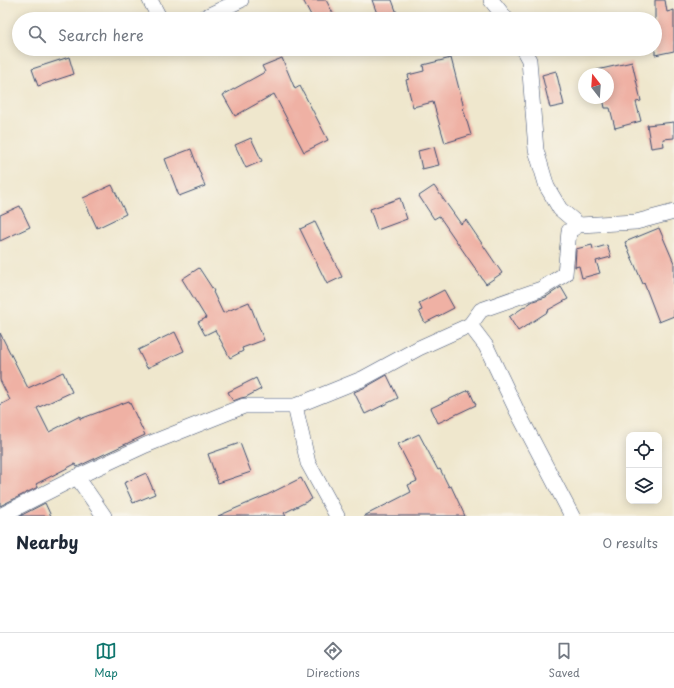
<!DOCTYPE html>
<style>
body{margin:0;font-family:"Playpen Sans",sans-serif;background:#f6f6f7;color:#1f2937}
.controls{position:absolute;right:12px;bottom:12px;display:grid;overflow:hidden;border-radius:8px;box-shadow:0 2px 10px #0003}
.controls button{width:36px;height:36px;display:grid;place-items:center;padding:0;border:0;border-bottom:1px solid #e0e1e3;background:#fff;color:#1f2937;font:20px sans-serif}
.compass{position:absolute;left:578px;top:68px;width:36px;height:36px;border-radius:50%;background:#fff;box-shadow:0 2px 10px #0003;rotate:343deg}
.list{margin:0;padding:0;list-style:none}
h2{display:flex;justify-content:space-between;align-items:center;height:52px;margin:0;padding:0 16px;font-size:17px}
h2 small{font-size:13px;font-weight:400;color:#747a83}
.icon{flex:none;width:22px;height:22px;fill:none;stroke:currentColor;stroke-width:2;stroke-linecap:round;stroke-linejoin:round}
.map{position:relative;flex:none;width:674px;height:516px;overflow:hidden}
.search{position:absolute;background:#fff;box-shadow:0 2px 10px #0003;left:12px;right:12px;top:12px;height:44px;display:flex;align-items:center;gap:10px;box-sizing:border-box;padding:0 14px;border-radius:22px;color:#747a83;font-size:15px}
.sheet{height:116px;background:#fff}
nav{display:flex;justify-content:space-around;align-items:center;box-sizing:border-box;height:56px;border-top:1px solid #e0e1e3;background:#fff;font-size:11px;color:#747a83}
nav a{display:grid;justify-items:center;gap:2px}
nav .on{color:#0f766e}
.map>svg:first-child{display:block}
.building{fill:#efb1a4}
.lines{fill:none;stroke-linecap:round;stroke-linejoin:round}
.street-casing{stroke:#3b4b6f;stroke-width:16}
.street{stroke:#fff;stroke-width:15}
</style>
<div class="map">
<svg width="674" height="516" viewBox="0 0 674 516">
<rect width="100%" height="100%" fill="#f7f3e8"/>
<filter id="ink" filterUnits="userSpaceOnUse"><feTurbulence type="fractalNoise" baseFrequency=".025" numOctaves="2"/><feDisplacementMap in="SourceGraphic" scale="8" xChannelSelector="R" yChannelSelector="G"/><feConvolveMatrix kernelMatrix="1 2 1 2 8 2 1 2 1" color-interpolation-filters="sRGB"/></filter>
<filter id="wash" filterUnits="userSpaceOnUse"><feTurbulence type="fractalNoise" baseFrequency=".012" numOctaves="4" result="noise"/><feDisplacementMap in="SourceGraphic" scale="16" xChannelSelector="R" yChannelSelector="G"/><feGaussianBlur stdDeviation="0.9" result="paint"/><feColorMatrix in="noise" values="0 0 0 0 0 0 0 0 0 0 0 0 0 0 0 0 0 1.4 0 .05"/><feComposite in="paint" operator="in"/></filter>
<g filter="url(#wash)">
<rect width="100%" height="100%" fill="#efe7cd"/>
<g id="blocks">
<g class="building">
<polygon points="303,0 326,0 336,19 313,19"/>
<polygon points="372,0 392,0 399,19 379,19"/>
<polygon points="655,0 665,0 667,12 674,10 674,51 655,55"/>
<polygon points="69,57 74,74 38,86 32,69"/>
<polygon points="282,58 295,89 300,86 328,140 304,152 274,94 235,116 223,95 265,72 262,66"/>
<polygon points="451,58 464,108 463,108 471,135 445,143 433,102 413,107 406,80 409,79 408,75 424,71 423,65"/>
<polygon points="632,62 641,101 636,102 641,121 615,128 610,108 605,108 603,98 608,98 608,74 598,74 597,70"/>
<polygon points="556,71 564,105 550,108 542,75"/>
<polygon points="674,122 674,138 663,139 664,146 651,148 647,125"/>
<polygon points="251,138 262,161 246,168 235,145"/>
<polygon points="434,147 439,165 422,169 418,151"/>
<polygon points="191,149 205,186 179,196 165,159"/>
<polygon points="112,185 126,214 97,228 83,198"/>
<polygon points="434,186 461,224 466,220 502,273 486,284 439,216 434,219 419,196"/>
<polygon points="400,198 407,219 377,230 370,209"/>
<polygon points="20,206 30,227 0,241 0,215"/>
<polygon points="315,222 342,277 327,284 300,229"/>
<polygon points="659,228 674,263 674,316 659,322 644,283 643,284 625,242"/>
<polygon points="592,245 593,249 607,245 611,257 596,261 600,273 582,278 579,266 575,267 576,249"/>
<polygon points="199,268 214,291 213,292 223,313 249,302 264,340 242,348 243,351 230,358 215,330 205,335 198,322 206,318 182,279"/>
<polygon points="561,287 568,299 548,310 549,311 518,331 509,317 533,301 546,297"/>
<polygon points="444,290 454,308 425,323 419,311 422,310 419,303"/>
<polygon points="175,332 184,351 147,368 138,350"/>
<polygon points="0,333 28,388 63,372 72,392 37,408 49,432 80,416 80,419 129,401 145,435 77,467 75,464 36,484 38,487 0,506 0,405 10,400 0,380"/>
<polygon points="387,375 398,398 365,414 354,392 366,387"/>
<polygon points="256,378 261,389 246,397 241,398 233,401 228,392"/>
<polygon points="469,390 476,405 438,423 431,408"/>
<polygon points="419,434 438,470 440,469 449,487 451,486 465,516 364,516 411,492 408,485 417,481 398,444"/>
<polygon points="240,443 251,472 218,483 208,454"/>
<polygon points="146,473 155,494 133,503 124,483"/>
<polygon points="301,478 312,499 284,513 286,516 218,516 267,495"/>
<polygon points="45,503 51,516 20,516"/>
</g>
</g>
</g>
<g filter="url(#ink)">
<use href="#blocks" fill-opacity="0" stroke="#3b4b6f" stroke-width="1"/>
<g class="lines">
<defs>
<g id="street">
<polyline points="150,0 160,19"/>
<polyline points="491,0 506,19"/>
<polyline points="201,19 241,0"/>
<polyline points="523,49 529,60 536,150 547,187 560,209 579,225"/>
<polyline points="470,325 481,310 541,289 565,274 569,231 579,225 636,222 674,212"/>
<polyline points="295,406 308,463 337,516"/>
<polyline points="77,477 104,516"/>
<polyline points="0,516 77,477 146,445 244,406 295,406 362,379 419,348 470,325 486,346 517,411 572,516"/>
</g>
</defs>
<use href="#street" class="street-casing"/>
<use href="#street" class="street"/>
</g>
</g>
</svg>
<div class="controls">
<button><svg class="icon" aria-label="locate" viewBox="0 0 24 24"><circle cx="12" cy="12" r="6"/><path d="M12 2v4M12 18v4M2 12h4M18 12h4"/></svg></button>
<button><svg class="icon" aria-label="layers" viewBox="0 0 24 24"><path d="M12 4l9 5-9 5-9-5zM3 14l9 5 9-5"/></svg></button>
</div>
<svg class="compass" viewBox="-18 -18 36 36"><path d="M0-13l5 13h-10z" fill="#e53935"/><path d="M0 13l5-13h-10z" fill="#747a83"/></svg>
<div class="search"><svg class="icon" aria-label="search" viewBox="0 0 24 24"><circle cx="10" cy="10" r="6"/><path d="M15 15l6 6"/></svg>Search here</div>
</div>
<section class="sheet">
<h2>Nearby<small>0 results</small></h2>
<ul class="list">
</ul>
</section>
<nav>
<a class="on"><svg class="icon" aria-label="map" viewBox="0 0 24 24"><path d="M3 6l6-2 6 2 6-2v14l-6 2-6-2-6 2zM9 4v14M15 6v14"/></svg>Map</a>
<a><svg class="icon" aria-label="directions" viewBox="0 0 24 24"><path d="M12 3l9 9-9 9-9-9zM9 14v-3h6M13 9l2 2-2 2"/></svg>Directions</a>
<a><svg class="icon" aria-label="saved" viewBox="0 0 24 24"><path d="M7 4h10v16l-5-4-5 4z"/></svg>Saved</a>
</nav>
